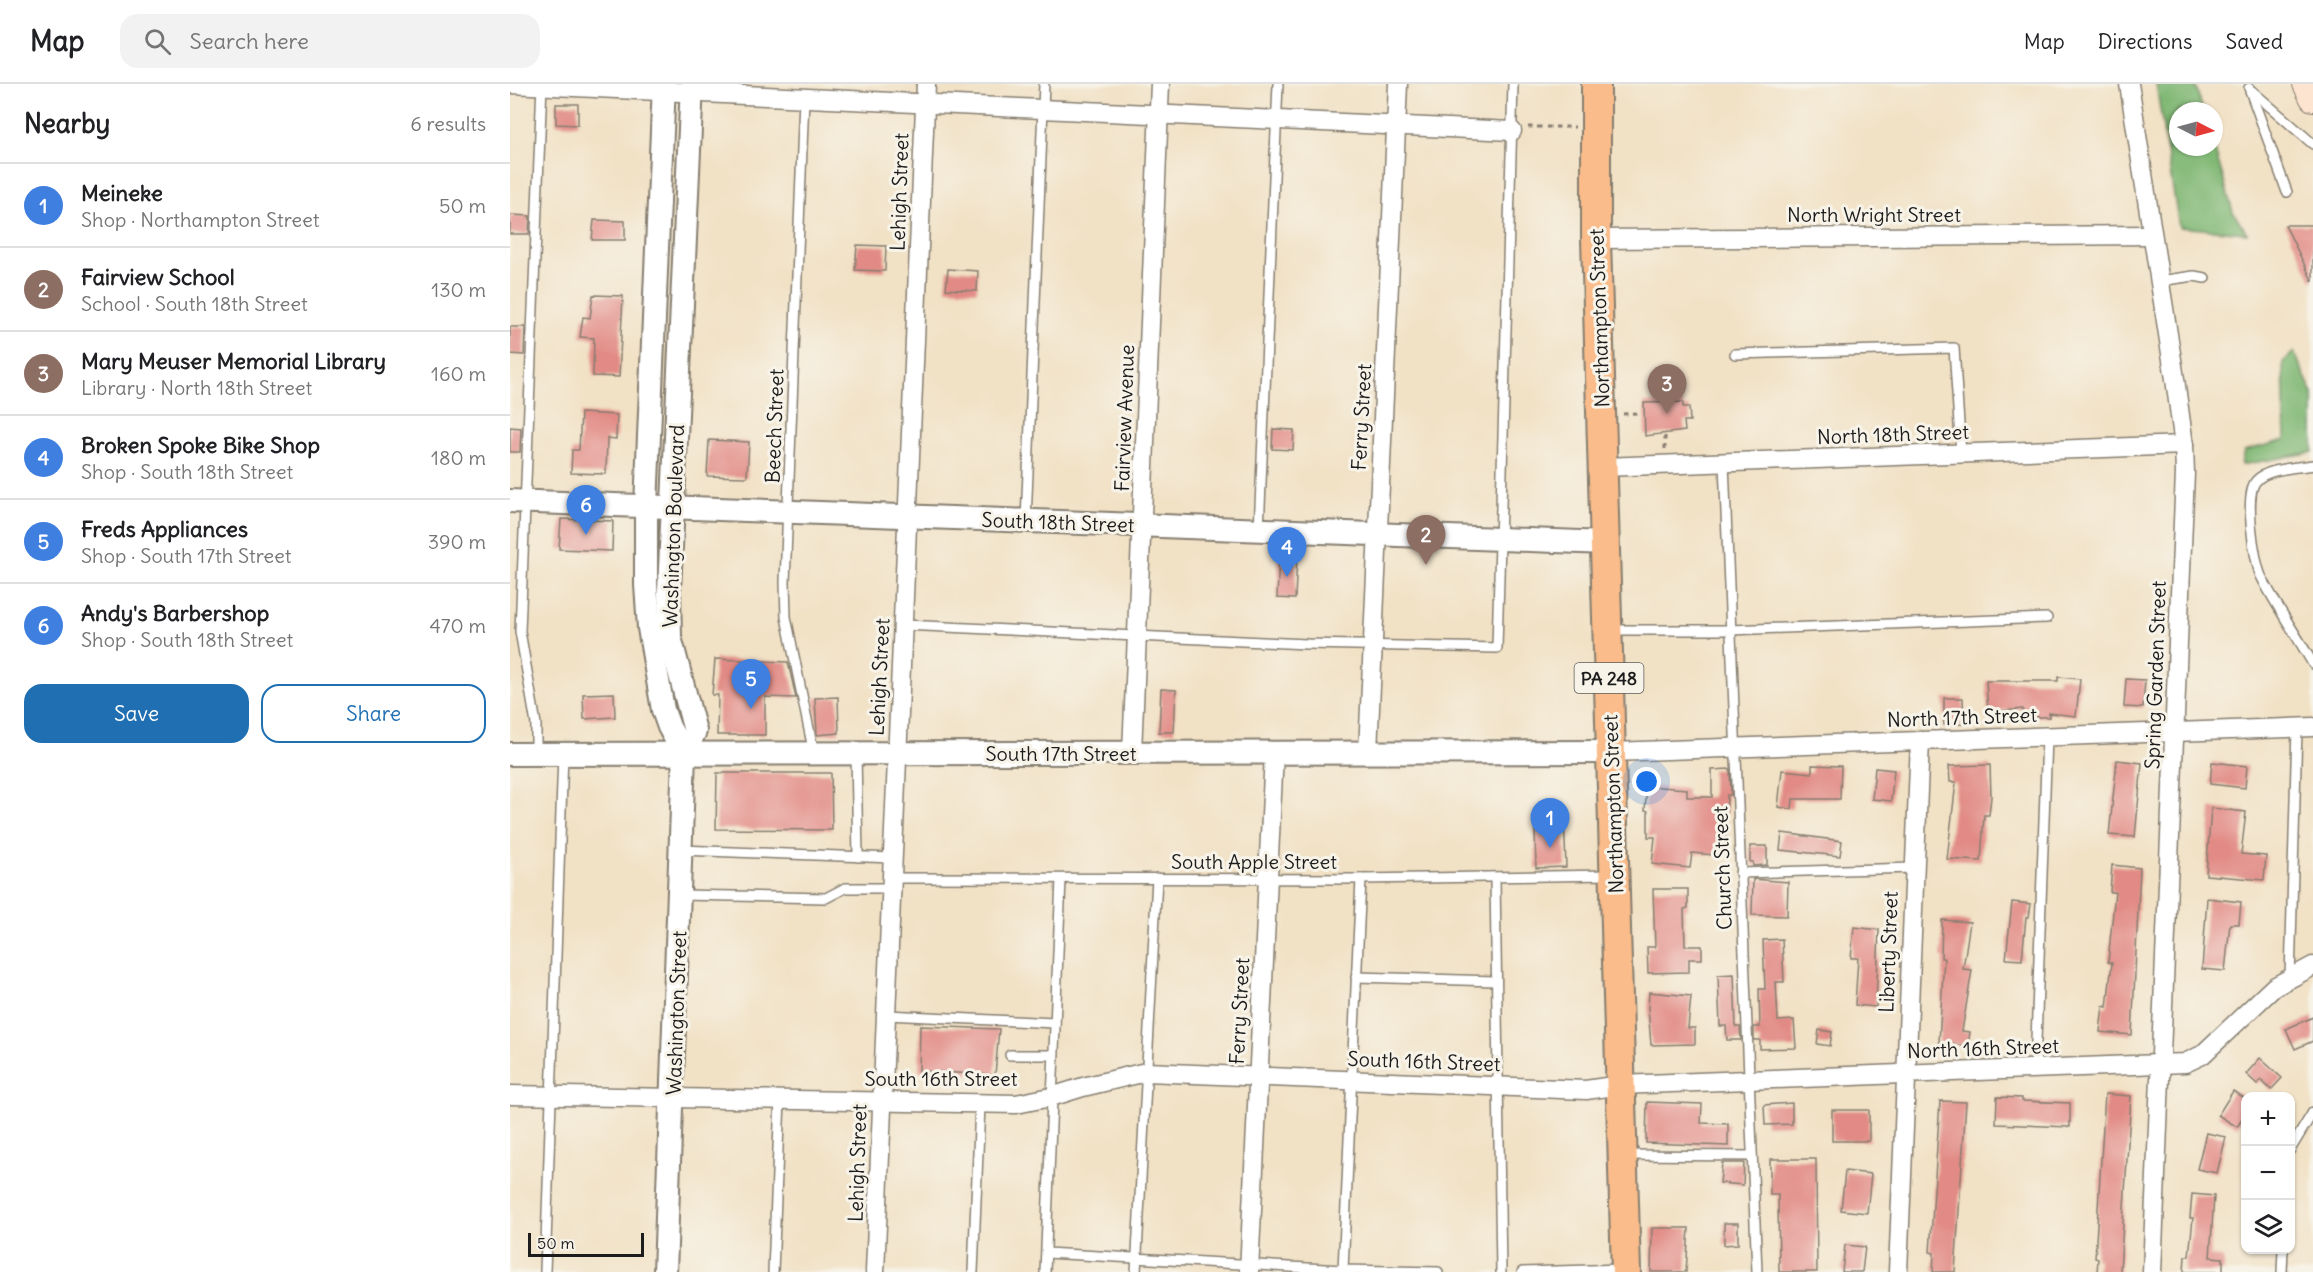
<!DOCTYPE html>
<meta charset="utf-8">
<style>
body{margin:0;font-family:Delius,sans-serif;background:#f2f2f2;color:#202124}
.controls{position:absolute;right:18px;bottom:18px;display:grid;overflow:hidden;border-radius:12px;box-shadow:0 2px 4px #0004}
.controls button{width:54px;height:54px;display:grid;place-items:center;padding:0;border:0;border-bottom:2px solid #e0e0e0;background:#fff;color:#202124;font:30px sans-serif}
.compass{position:absolute;left:1659px;top:18px;width:54px;height:54px;border-radius:50%;background:#fff;box-shadow:0 2px 4px #0004;rotate:96deg}
.scale{position:absolute;left:18px;bottom:15px;width:116px;box-sizing:border-box;padding-left:6px;border:3px solid #1c1c1c;border-top:0;font-size:16px;line-height:21px;white-space:nowrap;color:#1c1c1c;-webkit-text-stroke:4px #f7f3e8;paint-order:stroke}
.you{position:absolute;left:1137px;top:698px;width:21px;height:21px;margin:-15px;border:4px solid #fff;border-radius:50%;background:#1a73e8;box-shadow:0 0 0 9px #1a73e833}
.badge{display:grid;place-items:center;width:39px;height:39px;border-radius:50%;background:#1f6fb2;color:#fff;font-size:20px;font-weight:700}
.pin{position:absolute;translate:-50% -50px;filter:drop-shadow(0 2px 3px #0008)}
.pin::after{content:'';position:absolute;top:32px;width:21px;height:18px;background:inherit;clip-path:polygon(0 0,100% 0,50% 100%)}
.list{margin:0;padding:0;list-style:none}
h2{display:flex;justify-content:space-between;align-items:center;height:78px;margin:0;padding:0 24px;font-size:26px}
h2 small{font-size:20px;font-weight:400;color:#757577}
.list li{display:grid;grid-template-columns:39px 1fr auto;gap:18px;align-items:center;box-sizing:border-box;height:84px;padding:0 24px;border-top:2px solid #e0e0e0}
.list b{display:block;font-size:22px;white-space:nowrap}
.list p{margin:0;font-size:20px;white-space:nowrap;color:#757577}
.list em{font-size:20px;font-style:normal;color:#757577}
.actions{display:flex;gap:12px;padding:18px 24px}
.actions a{flex:1;padding:14px 0;border:2px solid #1f6fb2;border-radius:18px;text-align:center;font-size:21px;color:#1f6fb2}
.actions .main{background:#1f6fb2;color:#fff}
.icon{flex:none;width:33px;height:33px;fill:none;stroke:currentColor;stroke-width:2;stroke-linecap:round;stroke-linejoin:round}
.map{position:relative;flex:none;width:1803px;height:1188px;overflow:hidden}
header{display:flex;align-items:center;gap:36px;box-sizing:border-box;height:84px;padding:0 30px;background:#fff;border-bottom:2px solid #e0e0e0}
header strong{font-size:28px}
nav{display:flex;gap:33px;margin-inline-start:auto;font-size:21px}
.search{width:420px;height:54px;background:#f2f2f2;display:flex;align-items:center;gap:15px;box-sizing:border-box;padding:0 21px;border-radius:18px;color:#757577;font-size:22px}
main{display:flex}
aside{flex:1;background:#fff}
.map>svg:first-child{display:block}
.forest{fill:#80b875;stroke:#4e6a48;stroke-width:1.5}
.building{fill:#e28b86}
.lines{fill:none;stroke-linecap:round;stroke-linejoin:round}
.service-casing{stroke:#867e70;stroke-width:12}
.minor-casing{stroke:#867e70;stroke-width:21}
.tertiary-casing{stroke:#867e70;stroke-width:26}
.secondary-casing{stroke:#867e70;stroke-width:28}
.primary-casing{stroke:#867e70;stroke-width:32}
.path{stroke:#867e70;stroke-width:3;stroke-dasharray:4.5 4.5;stroke-linecap:butt}
.service{stroke:#fff;stroke-width:9}
.minor{stroke:#fff;stroke-width:18}
.tertiary{stroke:#fff;stroke-width:22}
.secondary{stroke:#fde4d0;stroke-width:26}
.primary{stroke:#f9bc8a;stroke-width:28}
.labels{text-anchor:middle;dominant-baseline:central;stroke-width:6;stroke-linejoin:round;paint-order:stroke}
.shield{fill:#f7f3e8;stroke:#5e5c59;stroke-width:1.5}
.shield-label{font-size:18px;font-weight:bold;fill:#1c1c1c}
.street-label{font-size:20px;fill:#1c1c1c;stroke:#f7f3e8}
</style>
<header>
<strong>Map</strong>
<div class="search"><svg class="icon" aria-label="search" viewBox="0 0 24 24"><circle cx="10" cy="10" r="6"/><path d="M15 15l6 6"/></svg>Search here</div>
<nav><a>Map</a><a>Directions</a><a>Saved</a></nav>
</header>
<main>
<aside>
<h2>Nearby<small>6 results</small></h2>
<ul class="list">
<li><span class="badge" style="background:#3f7fe0">1</span><div><b>Meineke</b><p>Shop · Northampton Street</p></div><em>50 m</em></li>
<li><span class="badge" style="background:#8d6e63">2</span><div><b>Fairview School</b><p>School · South 18th Street</p></div><em>130 m</em></li>
<li><span class="badge" style="background:#8d6e63">3</span><div><b>Mary Meuser Memorial Library</b><p>Library · North 18th Street</p></div><em>160 m</em></li>
<li><span class="badge" style="background:#3f7fe0">4</span><div><b>Broken Spoke Bike Shop</b><p>Shop · South 18th Street</p></div><em>180 m</em></li>
<li><span class="badge" style="background:#3f7fe0">5</span><div><b>Freds Appliances</b><p>Shop · South 17th Street</p></div><em>390 m</em></li>
<li><span class="badge" style="background:#3f7fe0">6</span><div><b>Andy's Barbershop</b><p>Shop · South 18th Street</p></div><em>470 m</em></li>
</ul>
<div class="actions"><a class="main">Save</a><a>Share</a></div>
</aside>
<div class="map">
<svg width="1803" height="1188" viewBox="0 0 1803 1188">
<rect width="100%" height="100%" fill="#f7f3e8"/>
<filter id="ink" filterUnits="userSpaceOnUse"><feTurbulence type="fractalNoise" baseFrequency=".0167" numOctaves="2"/><feDisplacementMap in="SourceGraphic" scale="12" xChannelSelector="R" yChannelSelector="G"/><feConvolveMatrix kernelMatrix="1 2 1 2 8 2 1 2 1" color-interpolation-filters="sRGB"/></filter>
<filter id="wash" filterUnits="userSpaceOnUse"><feTurbulence type="fractalNoise" baseFrequency=".008" numOctaves="4" result="noise"/><feDisplacementMap in="SourceGraphic" scale="24" xChannelSelector="R" yChannelSelector="G"/><feGaussianBlur stdDeviation="1.35" result="paint"/><feColorMatrix in="noise" values="0 0 0 0 0 0 0 0 0 0 0 0 0 0 0 0 0 1.4 0 .05"/><feComposite in="paint" operator="in"/></filter>
<g filter="url(#wash)">
<rect width="100%" height="100%" fill="#f1e1c5"/>
<g class="forest">
<polygon points="1646,0 1685,0 1693,27 1668,27 1668,63 1704,63 1723,128 1737,149 1669,143"/>
<polygon points="1784,268 1803,310 1803,368 1731,381 1734,367 1775,356 1773,278"/>
</g>
<g id="blocks">
<g class="building">
<polygon points="46,20 68,20 68,41 46,40"/>
<polygon points="0,131 20,132 19,150 0,150"/>
<polygon points="84,136 115,137 115,156 82,156"/>
<polygon points="1775,141 1803,141 1803,198"/>
<polygon points="347,161 376,162 375,187 345,186"/>
<polygon points="438,185 468,187 467,207 436,205"/>
<polygon points="83,211 113,212 109,293 83,292 84,254 70,253 73,233 80,234"/>
<polygon points="0,243 15,243 14,271 0,270"/>
<polygon points="1173,318 1173,323 1179,323 1180,337 1174,337 1175,347 1135,352 1134,319"/>
<polygon points="71,329 107,331 106,355 97,354 96,390 61,389 62,366 69,366"/>
<polygon points="0,343 11,344 10,368 0,368"/>
<polygon points="763,345 784,346 783,366 762,365"/>
<polygon points="199,356 239,358 237,393 197,392"/>
<polygon points="51,435 103,437 102,467 49,465"/>
<polygon points="769,471 787,472 785,515 767,514"/>
<polygon points="205,575 278,578 286,614 255,613 255,651 207,651 208,611 202,611"/>
<polygon points="1548,593 1570,595 1566,632 1539,629 1539,633 1513,633 1513,625 1478,628 1476,597 1548,597"/>
<polygon points="1616,595 1635,596 1633,624 1614,623"/>
<polygon points="651,605 666,606 664,648 649,648"/>
<polygon points="104,609 105,633 74,635 73,610"/>
<polygon points="328,613 329,649 307,651 305,614"/>
<polygon points="1434,614 1453,614 1454,640 1434,641"/>
<polygon points="1607,676 1632,679 1625,753 1599,751"/>
<polygon points="1702,678 1737,682 1735,704 1700,700"/>
<polygon points="1302,681 1331,682 1330,715 1283,715 1282,725 1268,723 1272,686 1302,689"/>
<polygon points="1480,681 1481,713 1479,731 1474,731 1471,777 1437,775 1446,698 1440,698 1439,682"/>
<polygon points="1365,684 1384,686 1381,717 1362,715"/>
<polygon points="1220,685 1221,711 1217,711 1215,772 1182,769 1180,784 1142,780 1145,753 1138,753 1138,727 1135,726 1137,702 1177,705 1177,713 1202,713 1202,686"/>
<polygon points="207,689 321,689 322,746 206,745"/>
<polygon points="1701,724 1736,728 1731,770 1756,772 1754,796 1696,791"/>
<polygon points="1054,731 1056,783 1026,784 1025,745 1043,744"/>
<polygon points="1272,749 1332,757 1330,772 1270,766"/>
<polygon points="1240,762 1257,762 1257,781 1243,782 1243,778 1240,778"/>
<polygon points="1602,781 1630,784 1622,951 1590,948 1593,922 1597,923 1602,879 1598,878 1605,808 1600,808"/>
<polygon points="1243,795 1278,798 1277,832 1242,831"/>
<polygon points="1143,805 1178,805 1178,824 1174,825 1175,862 1192,862 1192,875 1179,875 1179,888 1138,889 1137,863 1145,863"/>
<polygon points="1697,814 1731,818 1729,840 1720,840 1715,887 1692,885"/>
<polygon points="1502,818 1521,820 1519,833 1516,833 1512,876 1496,875"/>
<polygon points="1432,836 1460,838 1453,885 1462,886 1452,947 1460,948 1458,962 1429,958 1434,874 1431,874"/>
<polygon points="1344,843 1369,846 1366,923 1345,921 1348,874 1341,874"/>
<polygon points="1272,855 1274,898 1266,898 1268,937 1284,936 1286,964 1250,965 1250,956 1244,956 1244,943 1250,943 1249,905 1255,905 1253,856"/>
<polygon points="1224,890 1226,943 1230,943 1231,956 1217,956 1216,942 1210,942 1208,891"/>
<polygon points="1139,908 1181,912 1178,944 1185,944 1185,960 1141,961 1138,924"/>
<polygon points="1803,933 1803,957 1785,965 1776,945"/>
<polygon points="410,942 489,945 485,991 409,987"/>
<polygon points="1309,946 1322,948 1320,962 1307,960"/>
<polygon points="1750,974 1772,994 1761,1006 1751,996 1747,1000 1736,990"/>
<polygon points="1723,1007 1736,1015 1736,1029 1727,1043 1708,1031"/>
<polygon points="1595,1010 1621,1012 1610,1188 1587,1188 1588,1175 1585,1174"/>
<polygon points="1487,1013 1512,1014 1512,1017 1560,1019 1560,1043 1486,1040"/>
<polygon points="1430,1017 1456,1018 1445,1188 1423,1188 1424,1169 1420,1168"/>
<polygon points="1137,1018 1192,1020 1191,1039 1218,1040 1218,1062 1136,1059"/>
<polygon points="1282,1019 1282,1040 1255,1041 1254,1021"/>
<rect x="1322" y="1026" width="37" height="31"/>
<polygon points="1696,1049 1716,1053 1707,1089 1687,1085"/>
<polygon points="1260,1075 1306,1075 1307,1188 1269,1188 1268,1111 1260,1111"/>
<polygon points="1212,1079 1234,1079 1233,1101 1210,1099"/>
<polygon points="1335,1087 1361,1090 1357,1129 1331,1126"/>
<polygon points="1682,1110 1704,1112 1700,1173 1713,1174 1713,1188 1674,1188 1675,1172 1679,1172 1683,1134 1680,1134"/>
<polygon points="1214,1139 1228,1139 1228,1160 1214,1161"/>
<polygon points="1142,1144 1179,1144 1176,1188 1141,1188"/>
<polygon points="1335,1161 1355,1163 1352,1188 1332,1188"/>
</g>
</g>
</g>
<g filter="url(#ink)">
<use href="#blocks" fill-opacity="0" stroke="#867e70" stroke-width="1.5"/>
<g class="lines">
<defs>
<g id="service">
<polyline points="1739,4 1777,108"/>
<polyline points="1742,7 1803,60"/>
<polyline points="294,14 275,498 276,533 304,670"/>
<polyline points="1649,197 1684,192 1695,194"/>
<polyline points="1225,270 1444,264 1451,370"/>
<polyline points="1214,379 1247,1188"/>
<path d="M1803 381C1787 384 1757 384 1746 397 1734 410 1744 476 1751 492 1766 522 1786 550 1803 580"/>
<polyline points="516,437 534,0"/>
<polyline points="749,446 768,0"/>
<polyline points="394,541 797,560 987,564 1003,0"/>
<polyline points="1100,546 1220,546 1537,534"/>
<polyline points="26,670 26,640 10,547 32,0"/>
<polyline points="346,670 348,773"/>
<polyline points="171,766 383,774"/>
<polyline points="1230,789 1404,784"/>
<polyline points="382,794 851,795 1100,791"/>
<polyline points="985,795 991,1188"/>
<polyline points="170,811 316,814 335,804 382,804"/>
<polyline points="846,893 986,897"/>
<polyline points="1780,894 1787,644"/>
<polyline points="376,931 545,939"/>
<polyline points="500,971 543,971"/>
<polyline points="1525,985 1537,653"/>
<polyline points="1780,1066 1803,1028"/>
<polyline points="1115,1071 1242,1072"/>
<polyline points="536,1169 833,1186 928,1188"/>
<polyline points="833,1186 851,795"/>
<polyline points="35,1188 53,670"/>
<polyline points="263,1188 270,1015"/>
<polyline points="463,1188 470,1021"/>
<polyline points="535,1188 551,795"/>
<polyline points="626,1188 647,794"/>
<polyline points="1012,1188 1114,1185"/>
<polyline points="1772,1188 1773,1166"/>
</g>
<g id="minor">
<polyline points="0,0 1002,47"/>
<polyline points="1619,0 1665,295 1674,361 1675,389 1642,1188"/>
<polyline points="1086,155 1642,151"/>
<polyline points="1093,383 1674,361"/>
<polyline points="858,668 888,0"/>
<polyline points="1102,668 1803,643"/>
<polyline points="622,669 650,0"/>
<polyline points="0,1011 506,1020 541,1013 573,1003 636,988 1076,1006 1110,1001 1675,979 1692,971 1764,903 1803,882"/>
<polyline points="365,1188 416,0"/>
<polyline points="739,1188 764,669"/>
<polyline points="1388,1188 1410,657"/>
</g>
<g id="tertiary">
<polyline points="154,0 136,422 136,501 139,544 153,626 159,643 174,670"/>
<polyline points="0,417 1096,459"/>
<polyline points="0,670 1102,668"/>
<polyline points="155,1188 174,670 185,647 160,553 159,507 182,0"/>
</g>
<polyline id="secondary" points="1796,0 1803,14"/>
<polyline id="primary" points="1086,0 1086,155 1116,1188"/>
</defs>
<use href="#service" class="service-casing"/>
<use href="#minor" class="minor-casing"/>
<use href="#tertiary" class="tertiary-casing"/>
<use href="#secondary" class="secondary-casing"/>
<use href="#primary" class="primary-casing"/>
<g class="path">
<polyline points="1018,43 1065,43"/>
<polyline points="1113,330 1127,329"/>
<polyline points="1155,352 1155,365"/>
</g>
<use href="#service" class="service"/>
<use href="#minor" class="minor"/>
<use href="#tertiary" class="tertiary"/>
<use href="#secondary" class="secondary"/>
<use href="#primary" class="primary"/>
</g>
</g>
<g class="labels">
<rect class="shield" x="1064.5" y="579" width="69" height="30" rx="4.5"/>
<g class="shield-label">
<text x="1099" y="594">PA 248</text>
</g>
<g class="street-label">
<text transform="translate(389 108) rotate(-88)">Lehigh Street</text>
<text x="1364" y="130">North Wright Street</text>
<text transform="translate(1089 234) rotate(-92)">Northampton Street</text>
<text transform="translate(851 333) rotate(-87)">Ferry Street</text>
<text transform="translate(614 334) rotate(-88)">Fairview Avenue</text>
<text transform="translate(264 342) rotate(-88)">Beech Street</text>
<text transform="translate(1383 350) rotate(-2)">North 18th Street</text>
<text transform="translate(548 438) rotate(2)">South 18th Street</text>
<text transform="translate(163 442) rotate(-88)">Washington Boulevard</text>
<text transform="translate(1645 591) rotate(-88)">Spring Garden Street</text>
<text transform="translate(369 593) rotate(-87)">Lehigh Street</text>
<text transform="translate(1452 633) rotate(-2)">North 17th Street</text>
<text x="551" y="669">South 17th Street</text>
<text transform="translate(1103 720) rotate(-92)">Northampton Street</text>
<text x="744" y="777">South Apple Street</text>
<text transform="translate(1212 784) rotate(-92)">Church Street</text>
<text transform="translate(1378 868) rotate(-88)">Liberty Street</text>
<text transform="translate(729 927) rotate(-87)">Ferry Street</text>
<text transform="translate(166 929) rotate(-88)">Washington Street</text>
<text transform="translate(1473 964) rotate(-2)">North 16th Street</text>
<text transform="translate(914 977) rotate(2)">South 16th Street</text>
<text x="431" y="994">South 16th Street</text>
<text transform="translate(347 1079) rotate(-88)">Lehigh Street</text>
</g>
</g>
</svg>
<div class="controls">
<button>+</button>
<button>−</button>
<button><svg class="icon" aria-label="layers" viewBox="0 0 24 24"><path d="M12 4l9 5-9 5-9-5zM3 14l9 5 9-5"/></svg></button>
</div>
<svg class="compass" viewBox="-18 -18 36 36"><path d="M0-13l5 13h-10z" fill="#e53935"/><path d="M0 13l5-13h-10z" fill="#757577"/></svg>
<div class="scale">50 m</div>
<div class="you"></div>
<div class="pin badge" style="left:1040px;top:764px;background:#3f7fe0">1</div>
<div class="pin badge" style="left:916px;top:481px;background:#8d6e63">2</div>
<div class="pin badge" style="left:1157px;top:330px;background:#8d6e63">3</div>
<div class="pin badge" style="left:777px;top:493px;background:#3f7fe0">4</div>
<div class="pin badge" style="left:241px;top:625px;background:#3f7fe0">5</div>
<div class="pin badge" style="left:76px;top:451px;background:#3f7fe0">6</div>
</div>
</main>
